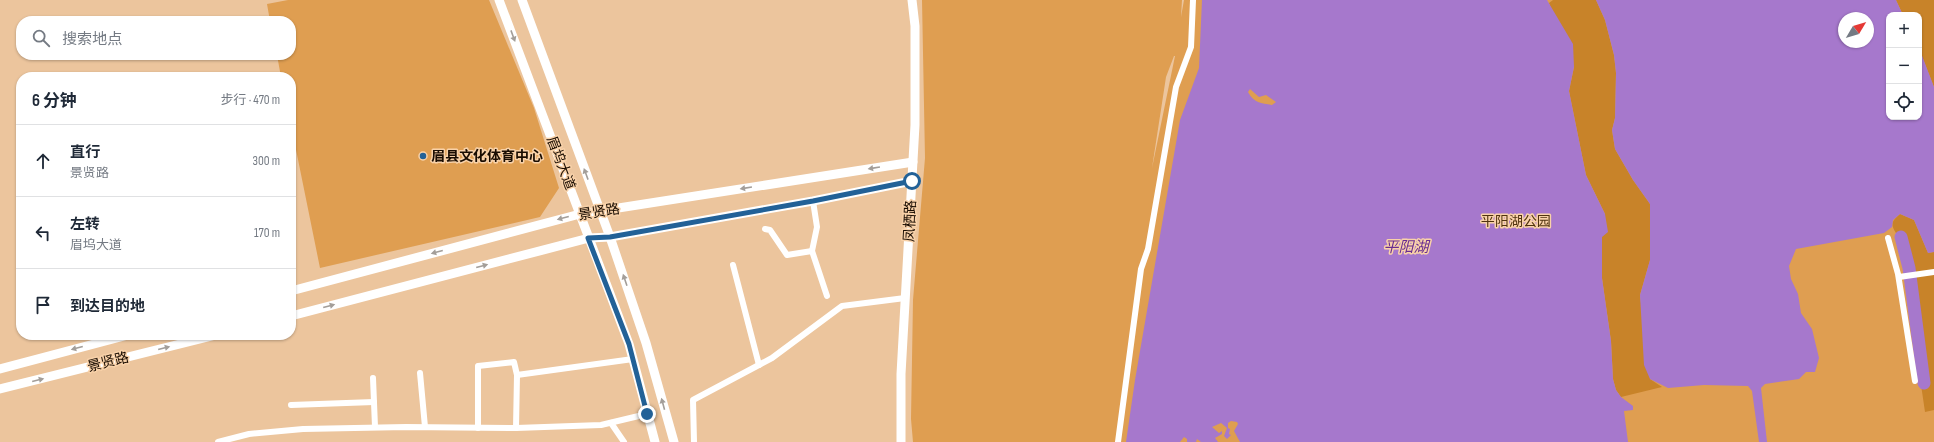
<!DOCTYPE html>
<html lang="zh">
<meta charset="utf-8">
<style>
body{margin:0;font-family:"Sofia Sans Condensed","Noto Sans SC",sans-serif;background:#f2f2f3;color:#1f2937}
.controls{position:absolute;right:12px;top:12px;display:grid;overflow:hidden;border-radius:8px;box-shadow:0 1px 3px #0004}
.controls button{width:36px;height:36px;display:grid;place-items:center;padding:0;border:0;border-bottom:1px solid #e0e1e3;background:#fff;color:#1f2937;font:20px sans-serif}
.compass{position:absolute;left:1838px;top:12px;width:36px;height:36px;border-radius:50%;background:#fff;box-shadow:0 1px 3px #0004;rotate:52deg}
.stop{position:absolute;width:12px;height:12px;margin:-9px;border:3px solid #226197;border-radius:50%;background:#fff}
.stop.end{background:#226197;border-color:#fff;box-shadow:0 1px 4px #0008}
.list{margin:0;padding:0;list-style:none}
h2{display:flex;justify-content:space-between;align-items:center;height:52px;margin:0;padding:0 16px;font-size:17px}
h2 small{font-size:13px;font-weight:400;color:#747a83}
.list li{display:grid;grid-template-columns:26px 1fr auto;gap:12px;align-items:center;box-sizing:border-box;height:72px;padding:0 16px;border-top:1px solid #e0e1e3}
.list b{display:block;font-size:15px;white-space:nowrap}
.list p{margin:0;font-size:13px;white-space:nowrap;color:#747a83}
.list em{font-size:13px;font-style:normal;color:#747a83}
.icon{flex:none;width:22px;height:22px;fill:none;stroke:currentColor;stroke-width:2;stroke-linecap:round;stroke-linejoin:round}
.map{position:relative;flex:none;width:1934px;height:442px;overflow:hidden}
.search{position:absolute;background:#fff;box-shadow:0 1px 3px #0004;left:16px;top:16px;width:280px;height:44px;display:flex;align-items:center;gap:10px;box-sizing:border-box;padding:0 14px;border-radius:16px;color:#747a83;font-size:15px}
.panel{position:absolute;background:#fff;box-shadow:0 1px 3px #0004;left:16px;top:72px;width:280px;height:268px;border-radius:16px}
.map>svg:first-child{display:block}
.green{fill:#df9e51;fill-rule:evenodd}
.forest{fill:#c88329}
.water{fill:#a678cc;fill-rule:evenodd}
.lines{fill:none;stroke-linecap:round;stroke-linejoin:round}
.river{stroke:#a678cc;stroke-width:13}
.street{stroke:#fff;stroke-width:6}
.secondary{stroke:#fff;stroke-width:9}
.oneway{fill:#a39e99}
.route{stroke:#226197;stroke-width:5}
.poi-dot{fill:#226197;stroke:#f9d2a9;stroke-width:1.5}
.labels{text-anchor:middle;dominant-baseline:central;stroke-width:3;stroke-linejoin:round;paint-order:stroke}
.poi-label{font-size:14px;font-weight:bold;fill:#190c01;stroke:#f9d2a9;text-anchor:start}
.street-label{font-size:14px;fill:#190c01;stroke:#f9d2a9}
.park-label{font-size:14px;fill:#50330f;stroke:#f9d2a9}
.water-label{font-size:15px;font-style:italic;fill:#692d91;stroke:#f9d2a9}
</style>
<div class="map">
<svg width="1934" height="442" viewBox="0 0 1934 442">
<rect width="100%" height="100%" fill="#ecc59d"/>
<g class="green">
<polygon points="288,0 489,0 534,108 559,188 540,217 320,268 291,125 291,77 281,77 277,55 291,55 291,21 270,21 267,4"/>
<path d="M922 0H1182L1181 17 1184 0H1934V442H913L911 419 913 300 925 158ZM1889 15H1919V117H1889ZM1844 18H1868V42H1844ZM1174 56H1175L1152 168 1166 77Z"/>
</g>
<g class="forest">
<polygon points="1553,0 1596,0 1605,20 1614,55 1616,73 1615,118 1612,130 1615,149 1633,180 1650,204 1650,260 1640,295 1650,379 1662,387 1621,397 1616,390 1613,379 1611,341 1602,278 1602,237 1605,214 1586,175 1569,91 1574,67 1549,3"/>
<polygon points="1896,0 1934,0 1934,87 1919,49 1919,15 1903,15"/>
<path d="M1900 214 1914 220 1928 253 1934 252V410L1925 412 1906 282 1896 233C1890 224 1892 221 1900 214Z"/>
</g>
<g class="water">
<path d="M1202 0H1547L1573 44 1574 67 1569 91 1586 175 1605 214 1608 232 1602 237V278L1611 341 1613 379 1616 390 1621 397 1633 406V410L1624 411 1628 442H1240L1234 431 1238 424 1237 422 1231 421 1228 423V428L1230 429 1229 434 1231 435 1227 439 1224 436 1227 428 1221 423 1212 427 1219 433 1222 431V434L1215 438 1218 442H1201L1197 439 1196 442H1187V439L1184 437 1180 442H1126L1135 380 1180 120 1199 68ZM1250 89 1259 97 1266 95 1276 102 1272 105C1261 103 1254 103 1248 92Z"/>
<path d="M1596 0H1896L1903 15H1889V117H1919V49L1921 53 1934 87V252L1928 253 1914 220 1900 214 1893 220 1892 227 1884 233 1796 249 1789 266 1791 279 1798 294 1801 313 1812 329 1819 358 1815 372H1806L1799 379 1765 384 1761 388 1767 442H1759L1752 391 1748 386 1704 385 1668 388 1650 379 1644 365 1640 295 1650 260V204L1633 180 1615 149 1612 130 1615 118 1616 73 1614 55 1605 20ZM1844 18H1868V42H1844Z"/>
</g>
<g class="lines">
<polyline class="river" points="1901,237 1909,268 1924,383"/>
<g class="street">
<polyline points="813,201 817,227 812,251 827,296"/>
<polyline points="765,229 770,230 787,255 812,251"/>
<polyline points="1888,238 1898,274 1915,381"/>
<polyline points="733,265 759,365"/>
<polyline points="1899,277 1934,272"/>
<polyline points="420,373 425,427"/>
<polyline points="517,375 633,359"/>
<polyline points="373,378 375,427"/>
<polyline points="291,405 374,402"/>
<polyline points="611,423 624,442"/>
<polyline points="478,428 478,366 514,362 517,375 516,428"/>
<polyline points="218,442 249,434 303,429 406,427 516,428 601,425 647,414"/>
<polyline points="694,442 693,400 772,358 842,306 905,298"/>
<polyline points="1118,442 1141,269 1148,249 1176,87 1191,47 1193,0"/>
</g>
<g class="secondary">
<polyline points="499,0 629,344 655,442"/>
<polyline points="522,0 610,237 646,343 674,442"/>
<polyline points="291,291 580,214 913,162"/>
<polyline points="291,316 589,238 610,237 813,201 912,181"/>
<polyline points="0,369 128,335"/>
<polyline points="0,389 216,335"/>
<polyline points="901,442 901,374 915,125 915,26 912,0"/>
</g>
</g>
<defs><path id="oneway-solid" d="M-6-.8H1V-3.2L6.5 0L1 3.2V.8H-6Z"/></defs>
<g class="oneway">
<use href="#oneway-solid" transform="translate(513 36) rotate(70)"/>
<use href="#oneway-solid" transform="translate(874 168) rotate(171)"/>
<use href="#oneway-solid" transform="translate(586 174) rotate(-110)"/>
<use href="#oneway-solid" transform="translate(746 188) rotate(171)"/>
<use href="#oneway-solid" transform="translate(563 218) rotate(165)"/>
<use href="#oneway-solid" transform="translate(437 252) rotate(165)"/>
<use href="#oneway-solid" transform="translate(482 266) rotate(-15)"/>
<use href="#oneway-solid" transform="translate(625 280) rotate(-109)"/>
<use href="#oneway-solid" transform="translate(329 306) rotate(-15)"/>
<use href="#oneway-solid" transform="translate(77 348) rotate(165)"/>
<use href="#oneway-solid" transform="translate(164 348) rotate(-14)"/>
<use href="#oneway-solid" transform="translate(38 380) rotate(-14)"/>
<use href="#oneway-solid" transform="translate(663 404) rotate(-105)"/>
</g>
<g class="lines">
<polyline class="route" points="647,414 629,344 588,238 610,237 813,201 912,181"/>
</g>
<circle class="poi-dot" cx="423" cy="156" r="4"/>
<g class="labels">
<g class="poi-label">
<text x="431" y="156">眉县文化体育中心</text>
</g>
<g class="street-label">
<text transform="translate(561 163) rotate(69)">眉坞大道</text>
<text transform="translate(599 212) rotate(-9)">景贤路</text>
<text transform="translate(910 221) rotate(-87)">凤栖路</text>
<text transform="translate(108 362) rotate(-14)">景贤路</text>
</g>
<g class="park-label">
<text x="1516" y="221">平阳湖公园</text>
</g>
<g class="water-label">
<text x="1406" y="247">平阳湖</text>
</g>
</g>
</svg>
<div class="controls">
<button>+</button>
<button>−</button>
<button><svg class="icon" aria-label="locate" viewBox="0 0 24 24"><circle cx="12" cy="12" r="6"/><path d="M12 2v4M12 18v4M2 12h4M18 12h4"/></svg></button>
</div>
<svg class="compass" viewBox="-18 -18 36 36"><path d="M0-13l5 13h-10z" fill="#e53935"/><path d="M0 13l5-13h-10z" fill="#747a83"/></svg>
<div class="stop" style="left:912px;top:181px"></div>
<div class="stop end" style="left:647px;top:414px"></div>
<div class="search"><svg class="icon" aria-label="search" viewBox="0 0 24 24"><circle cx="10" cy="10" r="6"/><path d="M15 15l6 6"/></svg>搜索地点</div>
<section class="panel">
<h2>6 分钟<small>步行 · 470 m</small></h2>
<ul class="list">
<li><svg class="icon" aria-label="ahead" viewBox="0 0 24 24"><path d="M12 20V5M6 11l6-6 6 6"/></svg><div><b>直行</b><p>景贤路</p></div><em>300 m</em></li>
<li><svg class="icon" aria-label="left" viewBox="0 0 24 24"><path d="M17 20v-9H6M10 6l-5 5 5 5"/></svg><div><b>左转</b><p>眉坞大道</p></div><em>170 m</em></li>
<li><svg class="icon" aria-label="arrive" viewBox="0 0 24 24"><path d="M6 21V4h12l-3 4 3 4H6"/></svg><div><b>到达目的地</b></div></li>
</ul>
</section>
</div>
